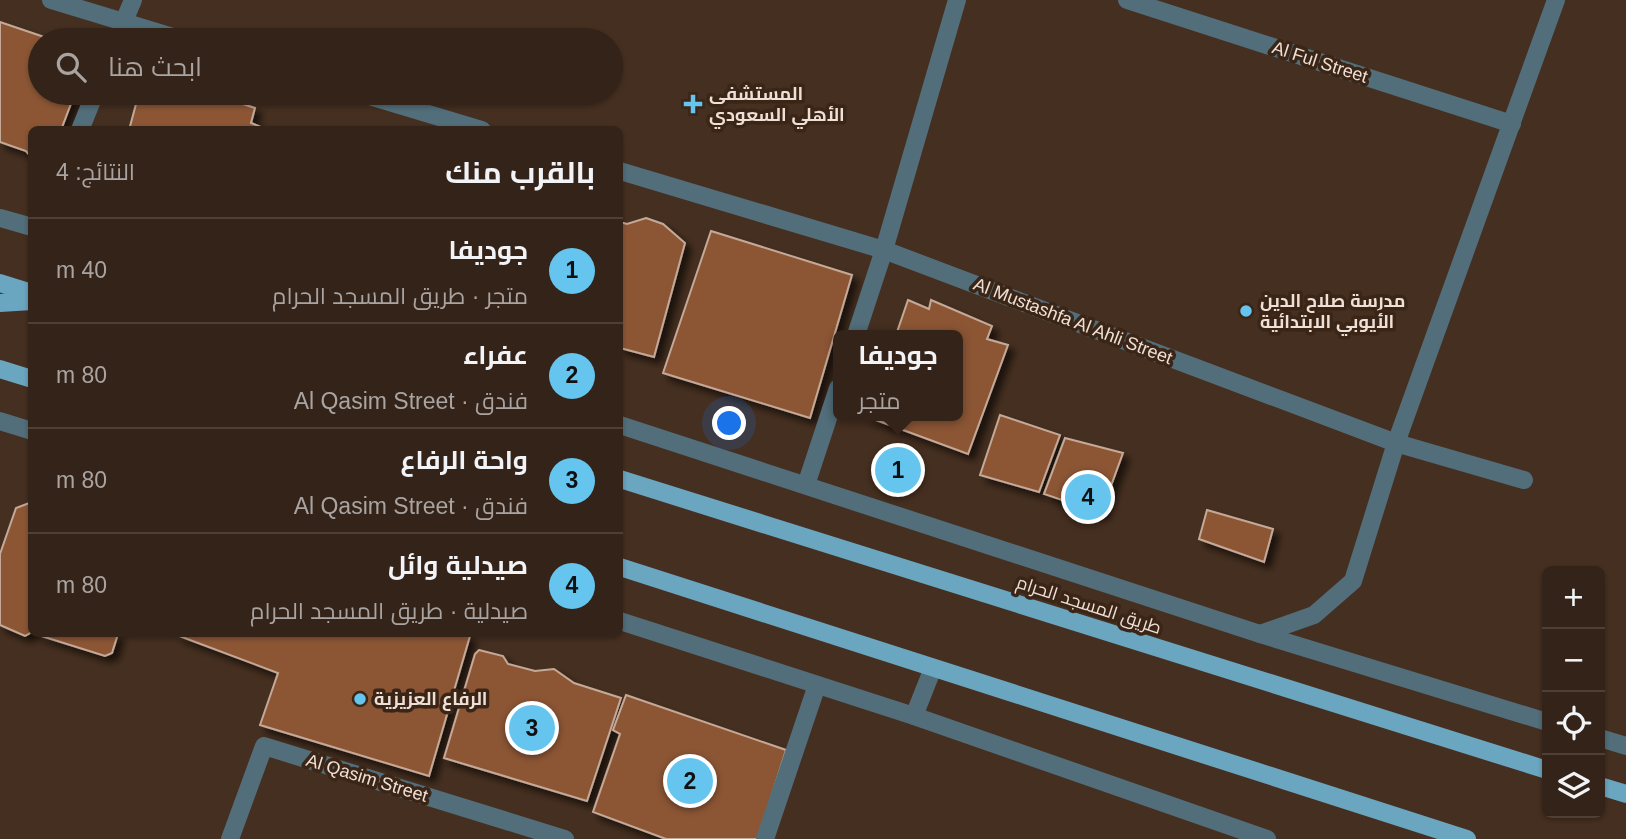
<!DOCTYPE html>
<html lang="ar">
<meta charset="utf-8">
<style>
body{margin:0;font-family:Arial,Cairo,sans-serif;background:#3c2b21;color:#f1f3f6;direction:rtl}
.controls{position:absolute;right:21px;bottom:21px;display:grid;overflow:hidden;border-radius:10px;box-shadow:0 2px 5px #0004}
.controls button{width:63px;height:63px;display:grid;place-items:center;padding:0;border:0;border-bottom:2px solid #4e4037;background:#342318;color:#f1f3f6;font:35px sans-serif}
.you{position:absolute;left:730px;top:424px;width:24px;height:24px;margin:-18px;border:5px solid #fff;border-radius:50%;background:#1a73e8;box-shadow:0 0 0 10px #1a73e833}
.badge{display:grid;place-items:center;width:46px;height:46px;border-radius:50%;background:#65c5ef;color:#111;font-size:23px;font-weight:700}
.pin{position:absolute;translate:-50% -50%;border:4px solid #fff;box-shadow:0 2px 7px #0006}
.popup{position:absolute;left:833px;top:330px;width:130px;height:91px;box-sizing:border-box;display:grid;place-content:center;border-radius:10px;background:#342318;filter:drop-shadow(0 2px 5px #0005);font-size:23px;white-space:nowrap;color:#a9a4a2}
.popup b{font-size:26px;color:#f1f3f6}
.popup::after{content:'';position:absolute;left:50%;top:100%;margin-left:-14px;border:14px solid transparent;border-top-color:#342318}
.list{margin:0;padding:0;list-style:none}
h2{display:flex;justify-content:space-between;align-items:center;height:91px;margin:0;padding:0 28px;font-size:30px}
h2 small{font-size:23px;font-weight:400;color:#a9a4a2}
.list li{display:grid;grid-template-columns:46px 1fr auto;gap:21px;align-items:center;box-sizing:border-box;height:105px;padding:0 28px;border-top:2px solid #4e4037}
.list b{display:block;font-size:26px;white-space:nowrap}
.list p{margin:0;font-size:23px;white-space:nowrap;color:#a9a4a2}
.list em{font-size:23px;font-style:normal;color:#a9a4a2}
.icon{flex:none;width:38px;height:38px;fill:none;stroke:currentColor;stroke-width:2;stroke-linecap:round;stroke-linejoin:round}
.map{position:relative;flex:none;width:1626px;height:839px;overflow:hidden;direction:ltr}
.search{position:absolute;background:#342318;box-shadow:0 2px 5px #0004;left:28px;top:28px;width:595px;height:77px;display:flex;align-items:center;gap:18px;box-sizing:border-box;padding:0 24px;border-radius:38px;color:#a9a4a2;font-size:26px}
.panel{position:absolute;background:#342318;box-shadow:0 2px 5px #0004;left:28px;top:126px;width:595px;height:511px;border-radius:10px;direction:rtl}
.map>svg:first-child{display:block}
.building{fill:#8c5734;stroke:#c5a998;stroke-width:2;filter:url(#shadow)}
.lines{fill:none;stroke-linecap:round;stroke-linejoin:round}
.minor{stroke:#526e7b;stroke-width:18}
.major{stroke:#6ba6c1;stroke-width:18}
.poi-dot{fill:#65c5ef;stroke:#3a2516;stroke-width:2.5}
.labels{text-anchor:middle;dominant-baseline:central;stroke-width:7;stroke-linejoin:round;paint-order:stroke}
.street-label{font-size:18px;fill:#efe0d7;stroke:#3a2516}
.poi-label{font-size:18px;font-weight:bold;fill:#efe0d7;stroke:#3a2516;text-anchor:start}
</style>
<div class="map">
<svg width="1626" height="839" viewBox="0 0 1626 839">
<defs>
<filter id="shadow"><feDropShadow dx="6" dy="6" stdDeviation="3.5" flood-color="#0009"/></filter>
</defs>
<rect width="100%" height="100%" fill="#452f20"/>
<g class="building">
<polygon points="0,22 53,40 40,40 40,93 75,93 61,130 32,130 32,158 26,151 0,142"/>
<polygon points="139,93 209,93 255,108 251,123 261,127 260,130 129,130"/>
<polygon points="646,218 663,224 685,243 654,357 620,348 620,222 627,224"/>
<polygon points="711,231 852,275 810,418 663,373"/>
<polygon points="908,300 929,309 931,300 992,326 987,339 1008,345 968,454 865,416 958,416 958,335 896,335"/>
<polygon points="1000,415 1060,435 1039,492 980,475"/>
<polygon points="1065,438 1123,453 1101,513 1044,494"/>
<polygon points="32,502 32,632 25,636 0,625 0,554 16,508"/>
<polygon points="1207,510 1273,529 1264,562 1199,539"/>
<polygon points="35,634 118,634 112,653 105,656"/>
<polygon points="174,634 461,634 470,636 429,776 260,725 278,673"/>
<polygon points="479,650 503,656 508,664 535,671 554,669 574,683 621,698 587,801 444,758 475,654"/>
<polygon points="626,695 786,750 758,839 666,839 593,812 620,734 613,730"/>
</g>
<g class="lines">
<g class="minor">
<polyline points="51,0 183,40"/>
<polyline points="1127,0 1512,124"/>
<polyline points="116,40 133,0"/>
<polyline points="359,93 482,130"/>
<polyline points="80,130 95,93"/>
<polyline points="620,171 884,250 1396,443 1524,480"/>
<polyline points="0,218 32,227"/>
<polyline points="856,335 884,250 957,0"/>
<polyline points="0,421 32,431"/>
<polyline points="620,425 1260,634 1547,722"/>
<polyline points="806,485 838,388"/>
<polyline points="620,621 914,716 1267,839"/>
<polyline points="1260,634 1314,615 1353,581 1396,443 1556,0"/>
<polyline points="914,716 933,668"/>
<polyline points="1600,738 1626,746"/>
<polyline points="230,839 264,746 565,839"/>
<polyline points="765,839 817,685"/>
</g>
<g class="major">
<polyline points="0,283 32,293"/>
<polyline points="0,303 32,301"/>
<polyline points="0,369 32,379"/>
<polyline points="620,479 1547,770"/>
<polyline points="620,567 1467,839"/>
<polyline points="1600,786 1626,794"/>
</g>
</g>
<g class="poi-dot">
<path d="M689.5 93.5h7v7h7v7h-7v7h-7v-7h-7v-7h7z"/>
<circle cx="1246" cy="311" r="7"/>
<circle cx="360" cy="699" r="7"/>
</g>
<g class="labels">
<g class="street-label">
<text transform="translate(1320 62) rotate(18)">Al Ful Street</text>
<text transform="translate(1073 321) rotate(21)">Al Mustashfa Al Ahli Street</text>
<text transform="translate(1089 605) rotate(18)">طريق المسجد الحرام</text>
<text transform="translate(367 778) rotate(17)">Al Qasim Street</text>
</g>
<g class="poi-label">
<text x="709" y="94">المستشفى<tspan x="709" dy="21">الأهلي السعودي</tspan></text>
<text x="1260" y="301">مدرسة صلاح الدين<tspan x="1260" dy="21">الأيوبي الابتدائية</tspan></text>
<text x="374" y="699">الرفاع العزيزية</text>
</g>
</g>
</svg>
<div class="controls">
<button>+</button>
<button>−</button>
<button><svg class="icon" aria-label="locate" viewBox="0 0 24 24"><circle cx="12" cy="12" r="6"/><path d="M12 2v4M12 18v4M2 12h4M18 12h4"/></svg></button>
<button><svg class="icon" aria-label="layers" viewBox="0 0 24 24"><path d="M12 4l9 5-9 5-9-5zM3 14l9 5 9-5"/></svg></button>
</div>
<div class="you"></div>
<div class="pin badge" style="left:898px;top:470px">1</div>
<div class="popup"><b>جوديفا</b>متجر</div>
<div class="pin badge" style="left:690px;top:781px">2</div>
<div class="pin badge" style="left:532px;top:728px">3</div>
<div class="pin badge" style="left:1088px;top:497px">4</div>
<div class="search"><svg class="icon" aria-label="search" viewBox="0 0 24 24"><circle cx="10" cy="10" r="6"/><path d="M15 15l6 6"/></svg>ابحث هنا</div>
<section class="panel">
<h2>بالقرب منك<small>النتائج: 4</small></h2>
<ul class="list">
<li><span class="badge">1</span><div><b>جوديفا</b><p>متجر · طريق المسجد الحرام</p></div><em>40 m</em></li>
<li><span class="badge">2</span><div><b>عفراء</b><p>فندق · Al Qasim Street</p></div><em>80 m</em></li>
<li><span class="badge">3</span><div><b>واحة الرفاع</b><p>فندق · Al Qasim Street</p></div><em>80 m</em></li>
<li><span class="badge">4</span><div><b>صيدلية وائل</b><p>صيدلية · طريق المسجد الحرام</p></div><em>80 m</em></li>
</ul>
</section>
</div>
